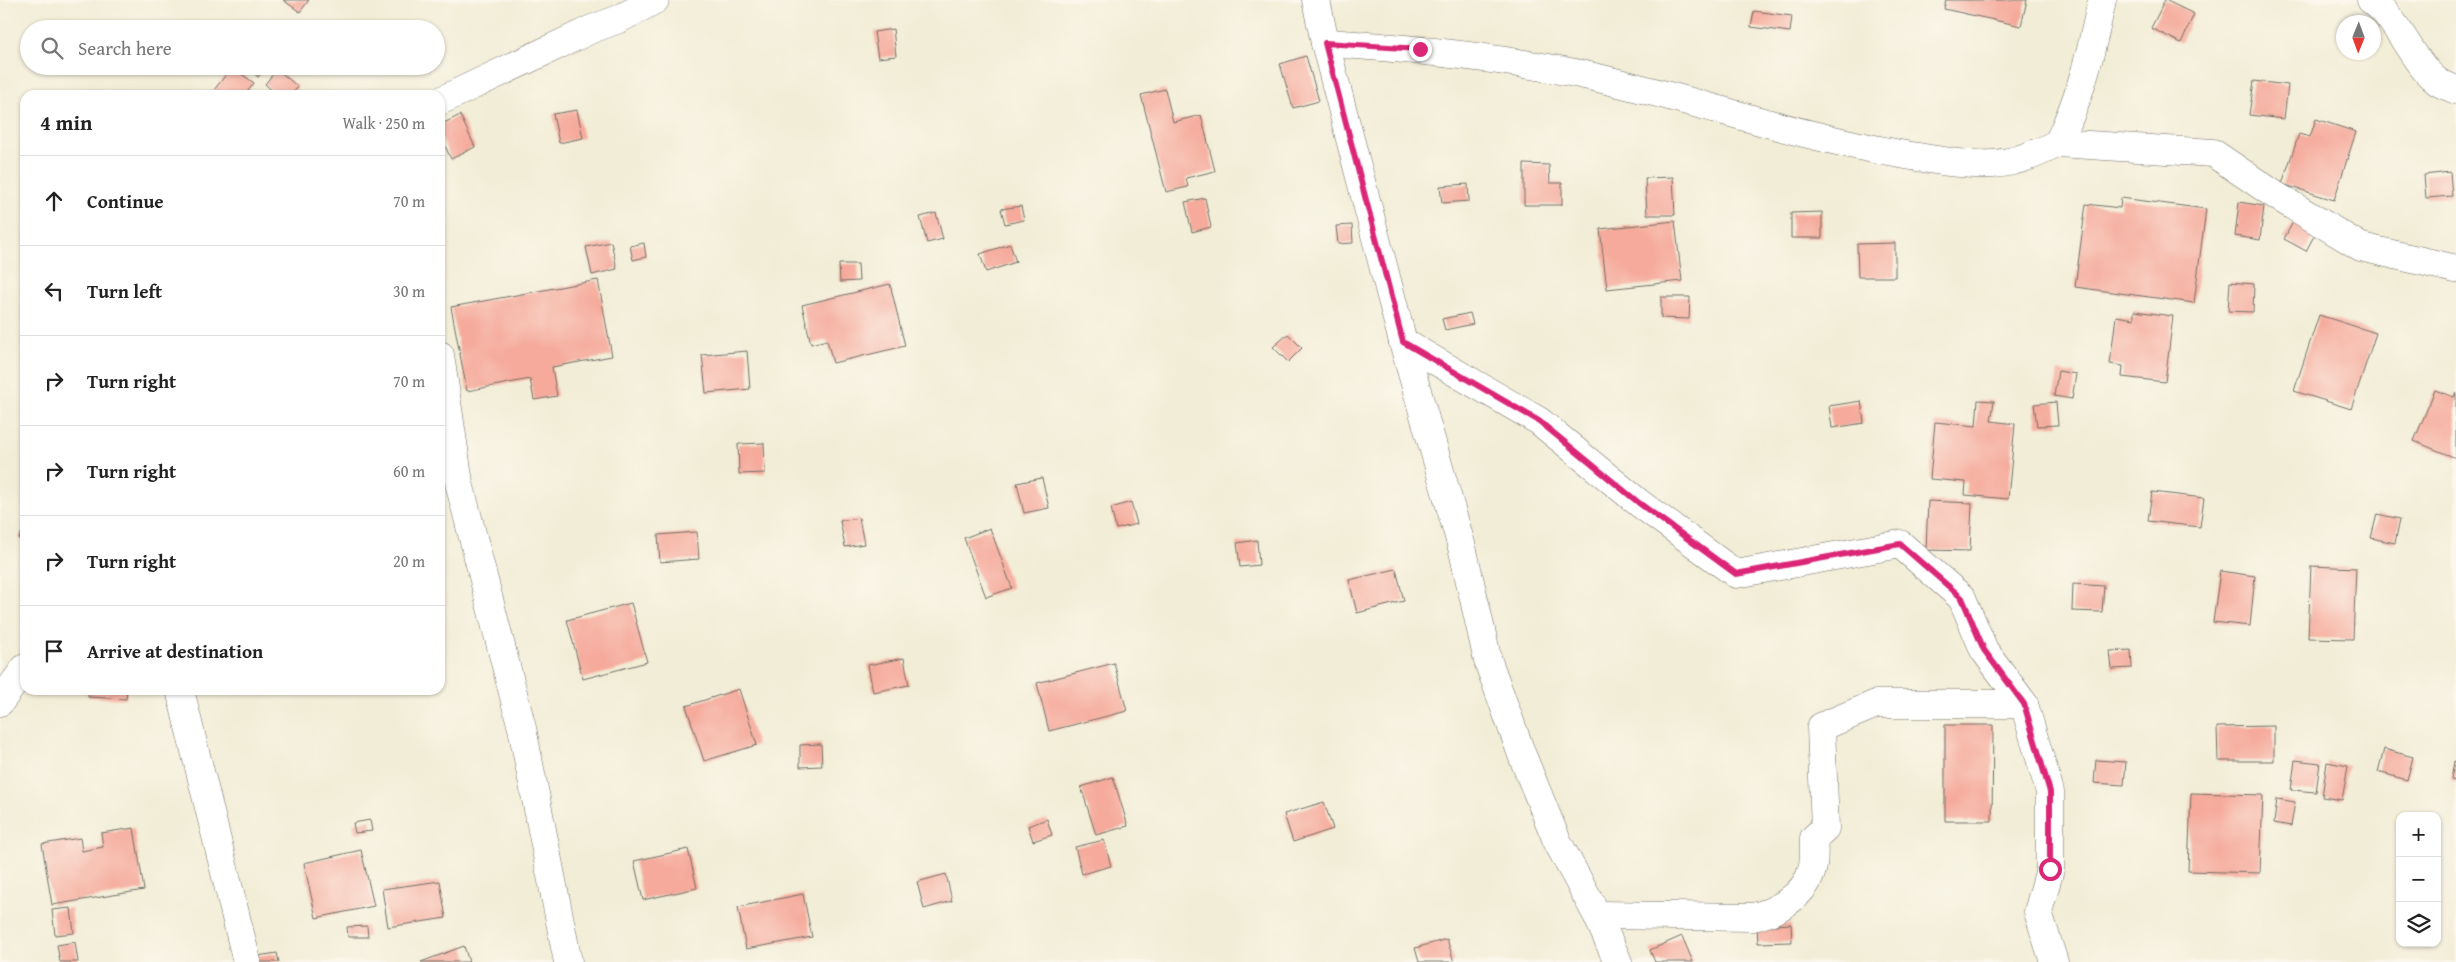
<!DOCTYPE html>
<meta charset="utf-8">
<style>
body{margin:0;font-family:"Gentium Book Plus",serif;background:#f2f2f2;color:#222}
.controls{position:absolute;right:15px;bottom:15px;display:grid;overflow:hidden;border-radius:10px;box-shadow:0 1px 4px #0004}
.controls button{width:45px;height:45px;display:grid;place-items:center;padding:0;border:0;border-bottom:1px solid #e0e0e0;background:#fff;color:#222;font:25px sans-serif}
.compass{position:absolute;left:2336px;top:15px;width:45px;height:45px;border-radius:50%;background:#fff;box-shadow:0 1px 4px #0004;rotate:181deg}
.stop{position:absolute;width:15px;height:15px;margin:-11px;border:4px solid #db2777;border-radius:50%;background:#fff}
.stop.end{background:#db2777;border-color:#fff;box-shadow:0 1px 5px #0008}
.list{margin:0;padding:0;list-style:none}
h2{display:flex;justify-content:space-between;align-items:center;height:65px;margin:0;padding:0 20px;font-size:21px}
h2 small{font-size:16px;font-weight:400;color:#767676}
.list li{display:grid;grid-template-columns:32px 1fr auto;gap:15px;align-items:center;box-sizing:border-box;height:90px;padding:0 20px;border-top:1px solid #e0e0e0}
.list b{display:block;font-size:19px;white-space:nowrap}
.list em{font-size:16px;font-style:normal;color:#767676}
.icon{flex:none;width:28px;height:28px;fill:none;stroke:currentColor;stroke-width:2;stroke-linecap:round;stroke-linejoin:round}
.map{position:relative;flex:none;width:2456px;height:962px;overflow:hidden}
.search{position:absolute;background:#fff;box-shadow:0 1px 4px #0004;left:20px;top:20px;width:425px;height:55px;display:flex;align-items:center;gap:12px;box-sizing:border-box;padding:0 18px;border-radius:28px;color:#767676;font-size:19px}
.panel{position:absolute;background:#fff;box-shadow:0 1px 4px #0004;left:20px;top:90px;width:425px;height:605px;border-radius:15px}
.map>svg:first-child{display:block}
.building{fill:#f5aa9b}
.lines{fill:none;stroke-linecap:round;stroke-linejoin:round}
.street-casing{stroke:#716f67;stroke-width:29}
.street{stroke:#fff;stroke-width:28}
.route{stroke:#db2777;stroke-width:6}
</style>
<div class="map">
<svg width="2456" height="962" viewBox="0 0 2456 962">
<rect width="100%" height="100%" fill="#fbf7ec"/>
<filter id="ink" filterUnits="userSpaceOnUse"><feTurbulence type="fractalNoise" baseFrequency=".02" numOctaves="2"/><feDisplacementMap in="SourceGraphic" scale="10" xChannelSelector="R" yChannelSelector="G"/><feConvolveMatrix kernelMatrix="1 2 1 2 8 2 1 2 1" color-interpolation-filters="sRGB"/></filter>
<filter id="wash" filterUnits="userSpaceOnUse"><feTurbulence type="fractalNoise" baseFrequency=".0096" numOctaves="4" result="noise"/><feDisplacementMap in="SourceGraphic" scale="20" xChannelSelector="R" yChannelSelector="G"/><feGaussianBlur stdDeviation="1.12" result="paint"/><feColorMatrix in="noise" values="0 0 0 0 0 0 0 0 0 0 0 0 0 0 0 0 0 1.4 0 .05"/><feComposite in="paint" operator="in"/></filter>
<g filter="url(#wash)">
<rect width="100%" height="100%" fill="#f2edd6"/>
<g id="blocks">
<g class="building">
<polygon points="283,0 309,0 300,12"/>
<polygon points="1946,0 2027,0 2021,26 1944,9"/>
<polygon points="2165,0 2194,14 2181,43 2151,28"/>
<polygon points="1754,11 1792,16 1790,32 1751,27"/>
<polygon points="893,29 896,56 878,58 874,32"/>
<polygon points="1306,56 1319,101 1293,108 1280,64"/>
<polygon points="244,66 267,66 258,77"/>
<polygon points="232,67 254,83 245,95 210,95"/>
<polygon points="277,69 298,87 291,95 277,95 265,84"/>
<polygon points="2254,81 2288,85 2284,119 2249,115"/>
<polygon points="1165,89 1173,122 1201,115 1215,171 1186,178 1188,187 1166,192 1141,95"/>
<polygon points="577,110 583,138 559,143 553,114"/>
<polygon points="460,115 475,147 451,159 440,135 440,125"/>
<polygon points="2316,119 2356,132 2334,200 2282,184 2299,134 2310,137"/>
<polygon points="1524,164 1549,165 1550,183 1562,183 1562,205 1524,205"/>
<polygon points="2450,172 2452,196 2426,198 2424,175"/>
<polygon points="1673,177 1675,215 1647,215 1645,178"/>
<polygon points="1468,184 1469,201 1442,203 1440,186"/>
<polygon points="1205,198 1211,227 1192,232 1185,202"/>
<polygon points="2121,198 2206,209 2194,303 2075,287 2086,204 2120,208"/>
<polygon points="2239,202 2264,206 2260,240 2235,236"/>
<polygon points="1021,206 1024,220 1005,224 1001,209"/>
<polygon points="1822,212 1822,238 1791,238 1791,213"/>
<polygon points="936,213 943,239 927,243 920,217"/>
<polygon points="1675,221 1682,281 1607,289 1600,229"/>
<polygon points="2293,222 2315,234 2306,251 2284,239"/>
<polygon points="1352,225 1353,243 1338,244 1336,226"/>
<polygon points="611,242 617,269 592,275 586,247"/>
<polygon points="644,243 646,257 633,260 630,246"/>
<polygon points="1895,243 1895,277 1858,277 1857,244"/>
<polygon points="1010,244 1016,262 986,272 980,254"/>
<polygon points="839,264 858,264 859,281 840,282"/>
<polygon points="598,280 612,356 552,367 557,396 534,400 530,379 467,391 451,307"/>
<polygon points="2230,282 2254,284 2253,312 2228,311"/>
<polygon points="890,284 905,346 833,363 827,340 811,344 802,305"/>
<polygon points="1661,297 1690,297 1689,319 1661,318"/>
<polygon points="2134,311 2173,316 2165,382 2122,377 2123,366 2110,364 2116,316 2134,319"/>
<polygon points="1470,313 1473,324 1445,330 1442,319"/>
<polygon points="2319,315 2376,333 2351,409 2294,391"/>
<polygon points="1288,334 1302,348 1288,362 1273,347"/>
<polygon points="747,351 750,389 706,393 702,355"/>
<polygon points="2058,371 2076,374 2072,399 2054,396"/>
<polygon points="2435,390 2454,397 2456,392 2456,458 2414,441"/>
<polygon points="1978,400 1994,401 1991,421 2015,424 2008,499 1965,495 1966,482 1930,479 1935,422 1976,426"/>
<polygon points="1861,401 1864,423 1832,428 1829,406"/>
<polygon points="2056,402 2058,425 2037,426 2034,404"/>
<polygon points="764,443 765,473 739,474 738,444"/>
<polygon points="1042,478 1049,508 1024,513 1017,483"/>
<polygon points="2152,492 2204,498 2200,527 2148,521"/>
<polygon points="1928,501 1972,503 1970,551 1926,550"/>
<polygon points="1131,502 1137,524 1116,529 1111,508"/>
<polygon points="2377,514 2400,519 2395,543 2371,538"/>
<polygon points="859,518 864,544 845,547 840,521"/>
<polygon points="25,527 25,542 19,538"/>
<polygon points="990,528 1012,588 986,597 964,538"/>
<polygon points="697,532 699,559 660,562 658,535"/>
<polygon points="1257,540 1259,565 1240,567 1237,543"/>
<polygon points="2311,566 2356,568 2353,639 2308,638"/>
<polygon points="1396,569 1404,601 1357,613 1349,580"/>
<polygon points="2220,571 2255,576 2250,626 2213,622"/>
<polygon points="2073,584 2104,586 2102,612 2072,611"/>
<polygon points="631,603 647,662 583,679 567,620"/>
<polygon points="2131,650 2132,668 2112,669 2110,651"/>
<polygon points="904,658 909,685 873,692 868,665"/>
<polygon points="1114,663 1127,711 1049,731 1037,683"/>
<polygon points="739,689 757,745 704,761 686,706"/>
<polygon points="88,690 127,690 126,699 88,697"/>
<polygon points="1945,725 1993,725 1992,821 1945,821"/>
<polygon points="2274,726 2274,761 2218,761 2217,727"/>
<polygon points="821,744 822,766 800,767 800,745"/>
<polygon points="2384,749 2413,757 2407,780 2378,772"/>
<polygon points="2096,760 2126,762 2124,785 2094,783"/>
<polygon points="2295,760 2320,763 2316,792 2291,790"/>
<polygon points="2454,761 2456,762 2456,781 2451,780"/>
<polygon points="2327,762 2348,766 2342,800 2322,797"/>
<polygon points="1113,777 1128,826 1096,835 1081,787"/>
<polygon points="2191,793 2263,795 2260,873 2188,871"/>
<polygon points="2277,799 2295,802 2291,826 2274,823"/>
<polygon points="1324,802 1333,829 1293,842 1284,814"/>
<polygon points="1047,819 1052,835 1033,841 1028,826"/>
<polygon points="370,820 372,831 355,833 353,823"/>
<polygon points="134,828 144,890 52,905 42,844 80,838 82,851 103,847 101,833"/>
<polygon points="1104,840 1111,866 1082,874 1075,847"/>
<polygon points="688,849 697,888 643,900 634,861"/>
<polygon points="361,850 374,906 316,918 304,863"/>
<polygon points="946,874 952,901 924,909 917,882"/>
<polygon points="440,881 446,918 388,927 382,889"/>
<polygon points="803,894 812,937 746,949 738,907"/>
<polygon points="71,908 74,933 55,935 52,910"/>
<polygon points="1791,924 1792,942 1758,943 1757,926"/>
<polygon points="367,926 368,937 348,937 347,927"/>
<polygon points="1682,936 1693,962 1655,962 1650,950"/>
<polygon points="1447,939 1454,962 1419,962 1415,948"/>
<polygon points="75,942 78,962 60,962 57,945"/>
<polygon points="464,946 469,962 421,962"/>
<polygon points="277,953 279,962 258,962 257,956"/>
</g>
</g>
</g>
<g filter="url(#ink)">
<use href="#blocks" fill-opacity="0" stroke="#716f67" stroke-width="1"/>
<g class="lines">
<defs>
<g id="street">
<polyline points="1316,0 1325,43 1403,342 1463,551 1488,661 1522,755 1557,841 1597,915 1618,962"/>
<path d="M2371 0C2400 21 2410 60 2438 82 2443 85 2450 87 2456 90"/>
<path d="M1325 43C1410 48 1496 57 1580 74 1688 97 1791 135 1900 154 1931 159 1962 166 1993 164 2015 163 2039 153 2058 143 2081 96 2091 52 2102 0"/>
<polyline points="440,101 592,29 619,19 655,0"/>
<polyline points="2058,143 2213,153 2275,195 2361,247 2456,269"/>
<polyline points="1403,342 1539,421 1639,503 1736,574 1900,544 1962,598 1984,650 2024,704 2050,792 2050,869 2038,912 2054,962"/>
<polyline points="440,355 459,483 522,728 568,962"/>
<polyline points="180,690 247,962"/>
<polyline points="0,702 25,668"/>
<path d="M1597 915 1753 917C1777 912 1805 895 1812 870 1815 860 1813 848 1814 838L1825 828 1821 727 1876 704H2024"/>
</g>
</defs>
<use href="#street" class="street-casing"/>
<use href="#street" class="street"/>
</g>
</g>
<g class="lines" filter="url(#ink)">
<polyline class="route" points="1420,49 1325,43 1403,342 1539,421 1639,503 1736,574 1900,544 1962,598 1984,650 2024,704 2050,792 2050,869"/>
</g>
</svg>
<div class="controls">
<button>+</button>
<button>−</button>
<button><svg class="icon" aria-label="layers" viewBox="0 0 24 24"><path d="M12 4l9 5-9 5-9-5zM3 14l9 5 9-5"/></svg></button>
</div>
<svg class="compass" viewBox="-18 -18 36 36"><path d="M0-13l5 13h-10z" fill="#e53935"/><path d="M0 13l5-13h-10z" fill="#767676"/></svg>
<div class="stop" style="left:2050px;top:869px"></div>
<div class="stop end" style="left:1420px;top:49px"></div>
<div class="search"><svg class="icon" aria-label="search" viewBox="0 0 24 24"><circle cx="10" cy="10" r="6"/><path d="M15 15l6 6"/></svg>Search here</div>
<section class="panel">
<h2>4 min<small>Walk · 250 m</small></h2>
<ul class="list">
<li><svg class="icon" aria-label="ahead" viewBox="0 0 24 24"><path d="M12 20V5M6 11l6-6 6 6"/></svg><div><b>Continue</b></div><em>70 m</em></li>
<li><svg class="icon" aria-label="left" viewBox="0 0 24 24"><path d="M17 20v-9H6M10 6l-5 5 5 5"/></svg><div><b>Turn left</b></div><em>30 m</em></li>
<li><svg class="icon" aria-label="right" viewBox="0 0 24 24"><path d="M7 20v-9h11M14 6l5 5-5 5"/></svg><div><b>Turn right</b></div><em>70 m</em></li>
<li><svg class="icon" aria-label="right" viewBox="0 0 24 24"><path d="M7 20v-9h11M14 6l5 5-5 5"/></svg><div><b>Turn right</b></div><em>60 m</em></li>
<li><svg class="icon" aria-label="right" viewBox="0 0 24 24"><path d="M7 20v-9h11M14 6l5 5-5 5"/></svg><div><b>Turn right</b></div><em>20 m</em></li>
<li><svg class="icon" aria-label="arrive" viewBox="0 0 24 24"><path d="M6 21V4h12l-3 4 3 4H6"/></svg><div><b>Arrive at destination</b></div></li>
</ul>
</section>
</div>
